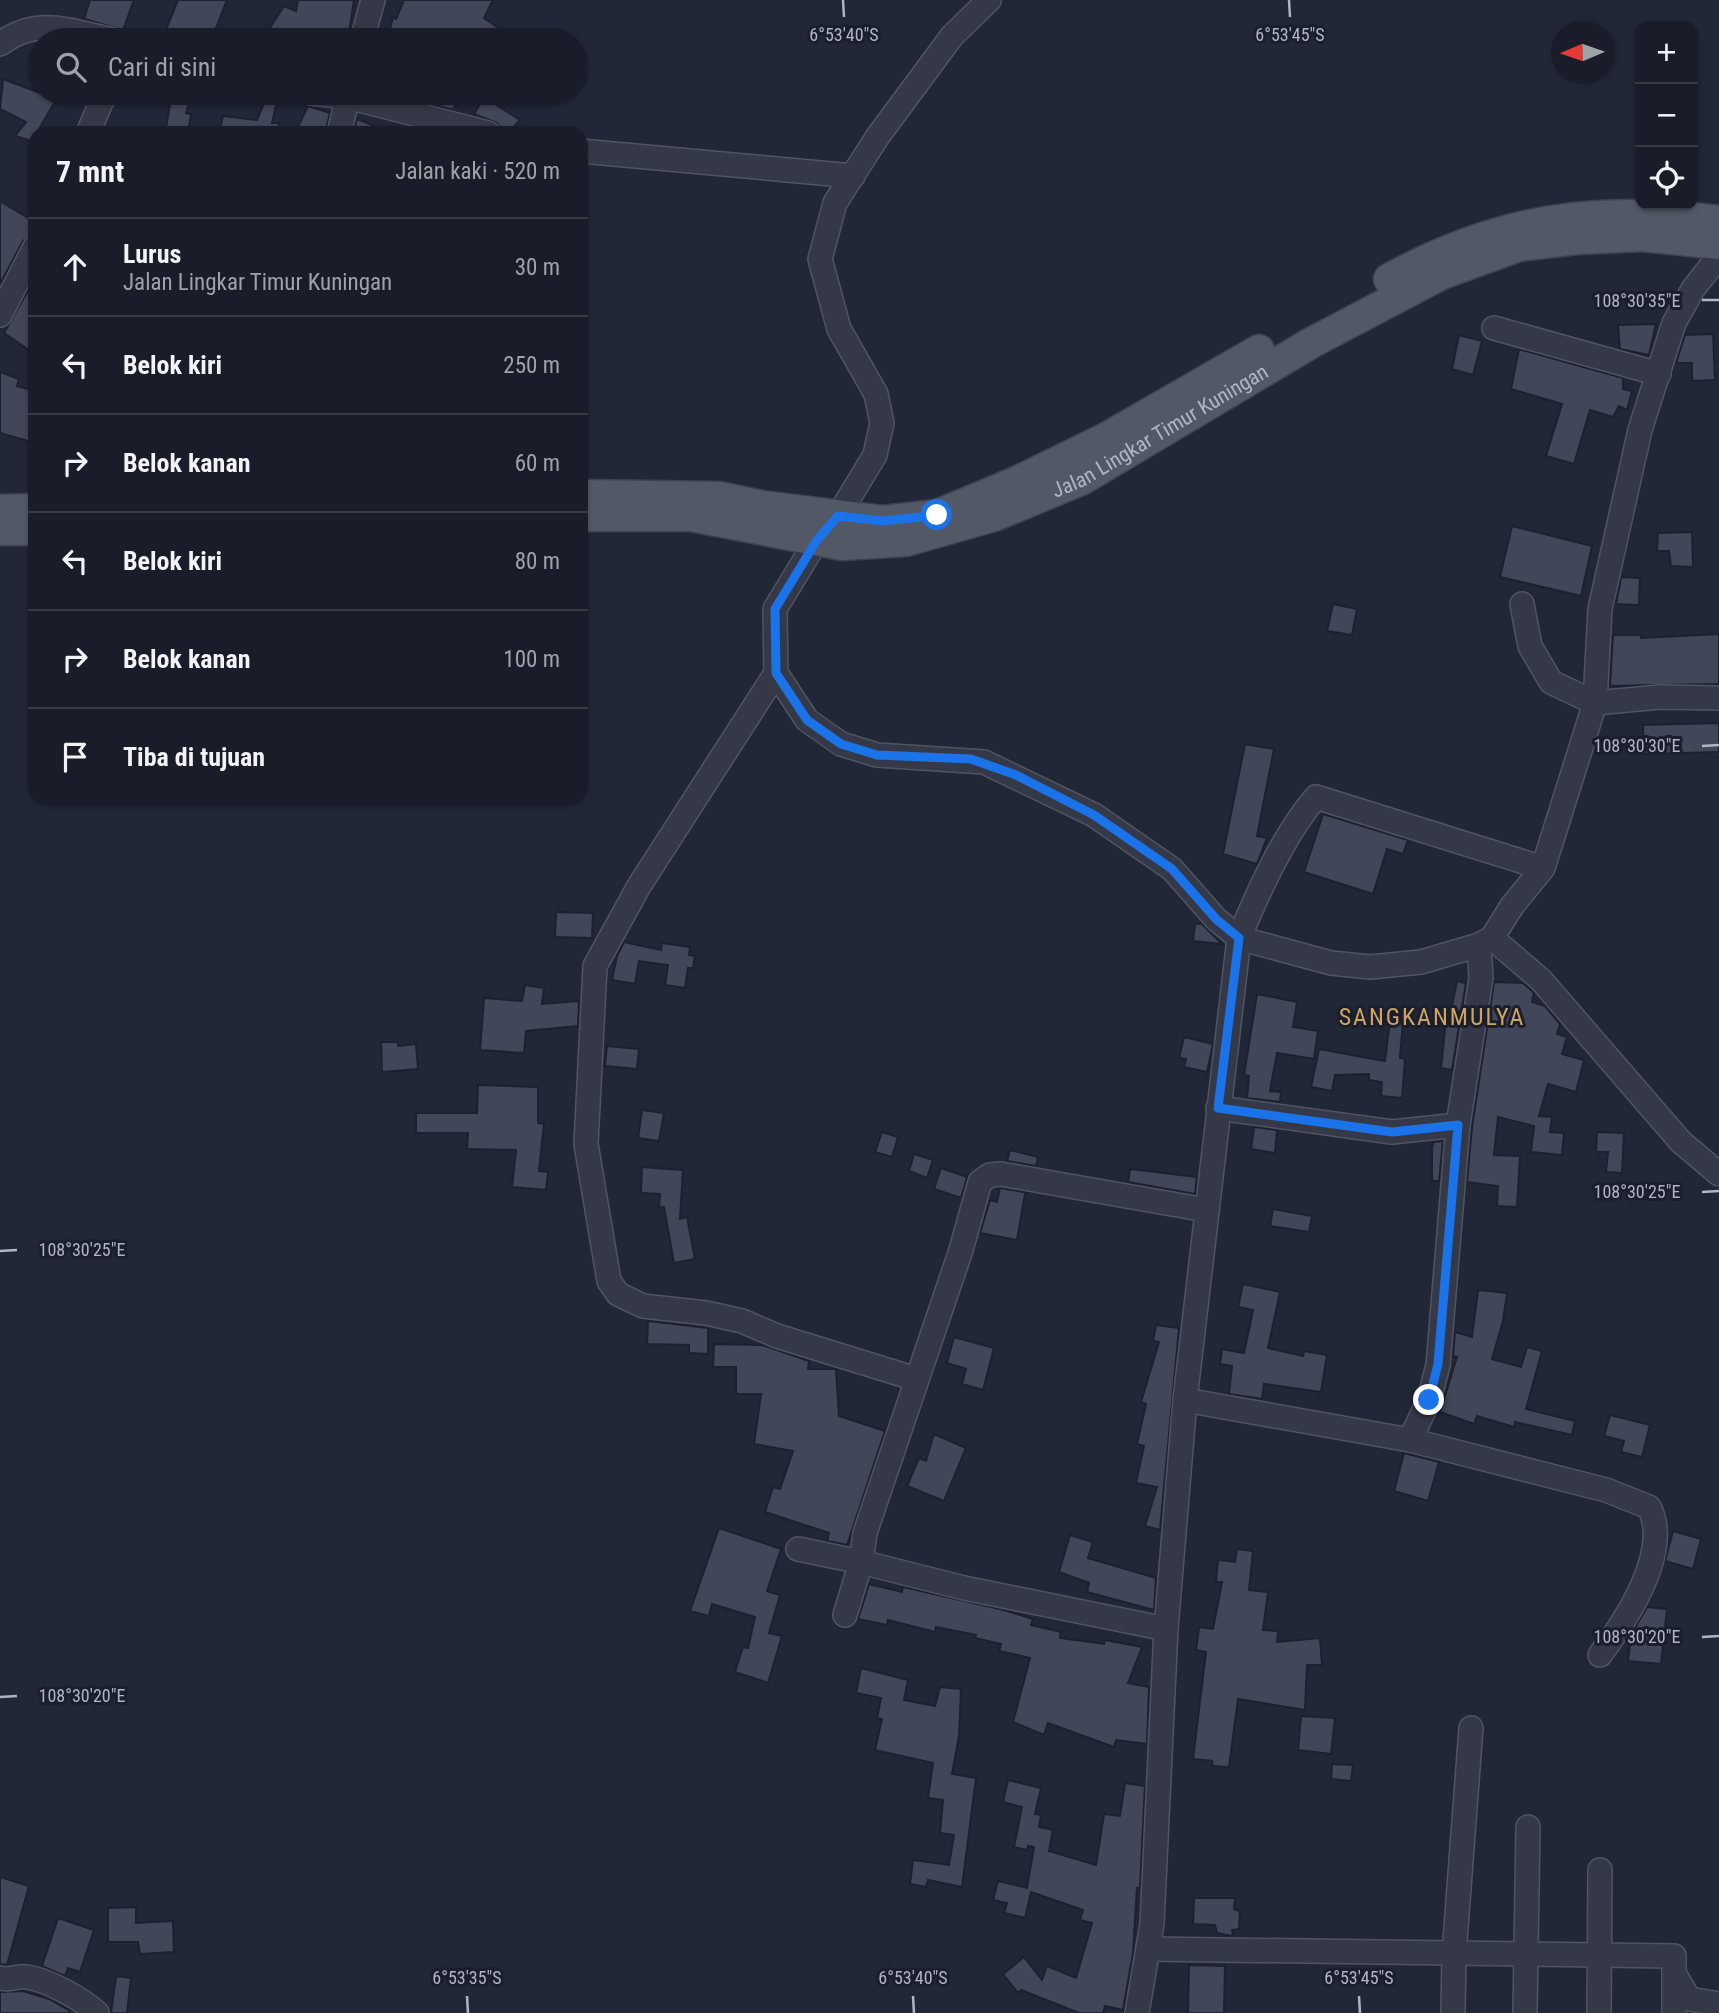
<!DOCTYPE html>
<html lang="id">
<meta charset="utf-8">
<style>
body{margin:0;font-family:"Roboto Condensed",sans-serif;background:#272a35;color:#f1f3f6}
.controls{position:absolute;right:21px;top:21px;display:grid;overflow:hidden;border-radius:14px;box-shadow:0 2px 5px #0004}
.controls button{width:63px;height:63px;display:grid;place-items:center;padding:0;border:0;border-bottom:2px solid #383b46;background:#1a1d29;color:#f1f3f6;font:35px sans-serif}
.compass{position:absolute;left:1551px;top:21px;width:63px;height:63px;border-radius:50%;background:#1a1d29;box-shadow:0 2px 5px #0004;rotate:268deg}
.stop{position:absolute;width:21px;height:21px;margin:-16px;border:5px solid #1a73e8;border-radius:50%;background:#fff}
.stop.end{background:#1a73e8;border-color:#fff;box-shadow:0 2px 7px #0008}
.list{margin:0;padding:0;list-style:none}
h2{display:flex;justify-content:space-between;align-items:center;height:91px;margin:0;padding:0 28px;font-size:30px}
h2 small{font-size:23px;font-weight:400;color:#9fa2a8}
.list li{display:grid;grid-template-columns:46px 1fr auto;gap:21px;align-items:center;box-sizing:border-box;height:98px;padding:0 28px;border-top:2px solid #383b46}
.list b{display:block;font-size:26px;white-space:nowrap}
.list p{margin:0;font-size:23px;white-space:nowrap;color:#9fa2a8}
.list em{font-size:23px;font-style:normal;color:#9fa2a8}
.icon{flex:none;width:38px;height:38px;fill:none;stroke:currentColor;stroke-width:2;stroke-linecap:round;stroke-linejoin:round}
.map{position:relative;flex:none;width:1719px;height:2013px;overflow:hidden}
.search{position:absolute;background:#1a1d29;box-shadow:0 2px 5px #0004;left:28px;top:28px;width:560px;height:77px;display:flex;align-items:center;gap:18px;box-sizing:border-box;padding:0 24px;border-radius:38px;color:#9fa2a8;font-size:26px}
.panel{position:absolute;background:#1a1d29;box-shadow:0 2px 5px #0004;left:28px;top:126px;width:560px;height:679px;border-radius:21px}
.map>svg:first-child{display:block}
.building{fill:#414658;stroke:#1d202e;stroke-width:2}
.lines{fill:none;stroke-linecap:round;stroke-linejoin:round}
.minor-casing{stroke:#505462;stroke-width:26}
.major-casing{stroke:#3f4251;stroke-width:33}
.minor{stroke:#353947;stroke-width:23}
.major{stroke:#535867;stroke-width:30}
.route{stroke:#1a73e8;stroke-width:9}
.ticks{fill:none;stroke:#b0b4c4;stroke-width:2.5}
.labels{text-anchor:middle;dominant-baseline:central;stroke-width:6;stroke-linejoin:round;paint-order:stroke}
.street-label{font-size:21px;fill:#b0b4c4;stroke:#1b1e2c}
.quarter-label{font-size:24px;letter-spacing:2px;fill:#cca562;stroke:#1b1e2c}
.ticks-label{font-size:18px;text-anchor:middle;fill:#b0b4c4;stroke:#1b1e2c;stroke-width:6;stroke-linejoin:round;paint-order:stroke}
</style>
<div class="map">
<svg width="1719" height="2013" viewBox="0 0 1719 2013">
<rect width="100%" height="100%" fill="#222737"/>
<g class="building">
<polygon points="90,0 134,0 123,30 84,19"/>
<polygon points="178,0 227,0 212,38 190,33 187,40 178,40 164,35"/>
<polygon points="298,0 354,0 348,40 262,40 284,6 296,11"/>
<polygon points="404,0 493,0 484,18 516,40 387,40 393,17 396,19"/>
<polygon points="3,79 40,93 60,93 32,141 15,136 26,122 0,109"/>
<polygon points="172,93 193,93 186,113 191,114 188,133 165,133"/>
<polygon points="268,93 279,93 272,123 279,123 278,133 219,133 223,116 257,120"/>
<polygon points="411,93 461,93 453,110 431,104"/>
<polygon points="484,97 520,120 508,133 502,133 497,123 474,114"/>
<polygon points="308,106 330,113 325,133 295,133"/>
<polygon points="357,119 390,132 390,133 353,133"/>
<polygon points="0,201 35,222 35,233 23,241 0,284"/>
<polygon points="35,278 35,354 4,333"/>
<polygon points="1656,324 1649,355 1620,349 1618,325"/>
<polygon points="1713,334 1715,380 1692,381 1692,363 1676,363 1685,335"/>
<polygon points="1459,335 1482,341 1473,375 1452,369"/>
<polygon points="1519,349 1623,378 1623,389 1632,391 1627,410 1619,406 1613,417 1590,410 1574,464 1546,456 1562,404 1511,389"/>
<polygon points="0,372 19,379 17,386 35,391 35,443 0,433"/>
<polygon points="1512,526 1592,546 1581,596 1500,577"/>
<polygon points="1692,532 1693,567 1671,566 1669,551 1657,551 1658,533"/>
<polygon points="1621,577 1640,578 1639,605 1616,604"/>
<polygon points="1333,604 1357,609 1352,635 1327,631"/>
<polygon points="1719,634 1719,684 1610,686 1613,635 1641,635 1641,638"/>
<polygon points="1719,723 1719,752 1644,754 1643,725"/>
<polygon points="1245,744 1274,749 1257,836 1267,838 1257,864 1223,854"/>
<polygon points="1323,814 1408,840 1403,854 1387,849 1373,894 1304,872"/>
<polygon points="556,912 593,913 592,938 555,937"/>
<polygon points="1195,924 1202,924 1222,944 1193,941"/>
<polygon points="624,942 661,950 662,943 690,947 689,955 695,956 693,968 688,968 685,988 665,985 668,965 639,961 635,984 612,980 617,956"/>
<polygon points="1457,981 1466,983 1452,1070 1441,1068 1447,1010 1451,1011"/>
<polygon points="1494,982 1523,983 1531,990 1534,993 1532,1002 1545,1006 1560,1024 1557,1034 1567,1037 1562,1054 1584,1060 1576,1092 1548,1084 1539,1116 1552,1117 1550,1132 1564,1133 1562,1155 1531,1152 1534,1126 1498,1117 1494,1155 1520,1156 1517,1207 1497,1206 1498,1186 1467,1182 1472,1127"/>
<polygon points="525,985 544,988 542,1004 579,1001 578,1026 526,1031 524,1053 480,1050 484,998 522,1001"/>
<polygon points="1257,994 1297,1002 1293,1027 1318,1031 1314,1059 1277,1053 1270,1091 1281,1092 1280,1102 1247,1098 1249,1076 1244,1075"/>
<polygon points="1390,1020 1403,1021 1400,1058 1405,1059 1402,1098 1381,1096 1382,1082 1369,1080 1369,1074 1335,1075 1332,1091 1311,1087 1319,1049 1385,1061"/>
<polygon points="1184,1037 1213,1044 1207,1072 1184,1067 1186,1059 1179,1058"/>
<polygon points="381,1042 398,1042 398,1046 416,1044 418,1069 382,1072"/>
<polygon points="607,1046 639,1049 637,1069 605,1066"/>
<polygon points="478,1085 538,1087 538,1123 544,1124 539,1171 548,1172 546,1190 512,1187 516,1150 467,1149 468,1133 416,1133 416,1113 477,1113"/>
<polygon points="642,1110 664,1113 659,1141 638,1138"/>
<polygon points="1254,1127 1277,1130 1275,1153 1251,1149"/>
<polygon points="882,1132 898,1137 892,1157 875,1152"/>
<polygon points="1597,1132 1624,1133 1622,1173 1606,1172 1608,1152 1596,1152"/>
<polygon points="1443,1141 1439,1181 1432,1181 1432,1147 1434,1142"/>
<polygon points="1010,1150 1038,1157 1036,1166 1007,1161"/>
<polygon points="914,1154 933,1160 927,1178 909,1171"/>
<polygon points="642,1167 683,1170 680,1219 687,1217 695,1259 674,1263 664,1207 659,1207 660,1194 641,1193"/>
<polygon points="941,1168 967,1177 961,1198 934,1189"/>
<polygon points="1130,1169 1197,1177 1195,1194 1128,1182"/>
<polygon points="1000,1188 1029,1193 1025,1194 1017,1240 980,1233 990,1200 997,1202"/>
<polygon points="1273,1209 1312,1216 1309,1232 1270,1226"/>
<polygon points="1243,1284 1280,1292 1268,1348 1303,1356 1304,1351 1327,1355 1321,1392 1264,1384 1262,1399 1229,1394 1232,1366 1220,1364 1222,1349 1244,1353 1253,1310 1238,1307"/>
<polygon points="1478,1290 1507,1293 1503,1321 1492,1359 1521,1367 1527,1347 1542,1351 1526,1409 1575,1421 1572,1435 1515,1422 1514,1427 1477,1416 1474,1424 1440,1412 1457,1357 1453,1356 1455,1332 1472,1337"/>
<polygon points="648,1321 708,1328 708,1354 689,1353 689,1345 647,1344"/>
<polygon points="1156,1325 1179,1328 1160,1530 1145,1526 1157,1487 1136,1483 1144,1446 1137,1444 1146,1404 1141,1402 1159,1342 1153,1341"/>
<polygon points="954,1337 994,1348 983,1390 962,1384 966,1369 947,1363"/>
<polygon points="714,1344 762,1345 809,1361 808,1369 836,1369 839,1416 885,1431 847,1545 827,1541 829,1533 765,1512 773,1487 780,1489 793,1451 754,1444 761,1394 736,1394 736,1367 713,1367"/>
<polygon points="1610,1415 1650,1425 1642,1457 1621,1452 1624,1441 1604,1436"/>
<polygon points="934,1434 966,1448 944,1501 907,1486 919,1458 926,1461"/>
<polygon points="1404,1453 1439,1462 1428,1501 1394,1491"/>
<polygon points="719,1528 781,1549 767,1591 780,1595 769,1633 782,1636 768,1683 735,1672 743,1647 748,1648 755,1617 712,1604 709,1616 690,1611"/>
<polygon points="1673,1531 1701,1539 1693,1569 1665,1561"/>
<polygon points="1070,1535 1093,1542 1088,1558 1156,1578 1154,1610 1087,1592 1089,1583 1059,1572"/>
<polygon points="1237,1549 1253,1551 1249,1590 1268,1592 1263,1630 1278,1631 1277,1642 1320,1638 1322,1665 1307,1665 1305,1710 1238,1699 1229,1767 1213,1766 1212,1761 1193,1759 1206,1652 1196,1650 1199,1627 1213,1629 1222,1582 1216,1582 1218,1560 1235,1562"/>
<polygon points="869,1584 902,1592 903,1587 1004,1610 1033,1619 1031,1625 1061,1632 1060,1638 1104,1644 1105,1640 1142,1647 1128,1683 1149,1687 1147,1744 1116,1740 1114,1747 1048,1723 1044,1735 1013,1722 1030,1658 999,1651 1001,1644 975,1638 976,1635 936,1627 935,1632 888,1620 887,1625 858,1619"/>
<polygon points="1647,1607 1667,1609 1661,1664 1628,1661 1631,1635"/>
<polygon points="861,1668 908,1680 904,1700 935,1706 940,1687 961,1689 959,1736 952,1774 976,1778 962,1887 928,1880 926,1887 910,1884 913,1860 949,1865 954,1835 940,1833 943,1800 928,1798 933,1763 875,1750 882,1719 877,1718 881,1698 856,1693"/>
<polygon points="1301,1716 1335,1718 1331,1754 1298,1750"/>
<polygon points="1332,1764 1353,1765 1351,1781 1331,1779"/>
<polygon points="1008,1780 1041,1788 1035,1814 1041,1815 1039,1827 1053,1830 1049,1851 1096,1865 1104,1814 1120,1816 1125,1783 1145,1786 1140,1888 1137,1888 1133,1953 1123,2010 1105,2006 1103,2013 1079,2013 1021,1990 1018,1993 1003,1974 1024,1957 1042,1980 1047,1966 1076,1978 1092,1923 1080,1920 1083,1910 1031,1892 1025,1918 1004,1913 1007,1903 993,1900 998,1881 1027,1888 1034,1847 1028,1846 1027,1850 1014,1847 1022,1807 1003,1802"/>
<polygon points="0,1877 29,1886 7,1965 0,1964"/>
<polygon points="1194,1898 1235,1898 1234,1909 1240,1911 1239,1929 1232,1930 1233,1936 1217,1933 1215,1925 1193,1924"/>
<polygon points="136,1907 136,1923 173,1921 174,1952 140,1954 138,1942 108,1942 108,1908"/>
<polygon points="58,1918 94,1930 80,1972 68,1968 65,1976 42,1966"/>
<polygon points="1189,1965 1225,1966 1224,2013 1188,2013"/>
<polygon points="116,1976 131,1978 127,2013 111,2013"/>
<polygon points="23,1991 49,1999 70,2011 69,2013 0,2013 0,1992"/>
</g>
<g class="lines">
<defs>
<g id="minor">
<polyline points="989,0 952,36 878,136 835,203 820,259 839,329 876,394 882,423 875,455 838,516 817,540 775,609 776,673 807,720 841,744 877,755 984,762 1094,815 1172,869 1216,919 1239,938 1185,1400 1166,1629 1152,1924 1137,2013"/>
<polyline points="362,40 373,0"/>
<path d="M0 44C37 15 72 32 114 40"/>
<polyline points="311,93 348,97 488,133"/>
<polyline points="88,133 105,93"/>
<polyline points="339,133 349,93"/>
<polyline points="581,151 853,176"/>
<polyline points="0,315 35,247"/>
<polyline points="1494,328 1659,374"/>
<polyline points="1522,604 1530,646 1551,682 1595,703 1660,697 1719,698"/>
<polyline points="776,673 639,886 595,966 586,1144 609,1281 618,1294 643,1306 706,1313 742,1321 777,1336 916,1379"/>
<path d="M1543 868 1316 797C1284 834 1258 892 1239 938L1331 963 1370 967 1421 962 1479 945 1492 938 1512 906 1543 868 1595 703 1600 609 1640 430 1674 323 1693 289 1719 256"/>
<polyline points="1492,938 1541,980 1681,1142 1719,1174"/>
<polyline points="1218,1108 1392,1132 1458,1125"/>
<polyline points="1185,1400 1410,1440 1429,1400 1438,1365 1458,1125 1481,978 1479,945"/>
<path d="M1410 1440 1606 1490 1649 1507C1672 1551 1626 1620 1600 1655"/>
<polyline points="798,1549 861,1562 845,1615"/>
<polyline points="1166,1629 964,1588 861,1562 865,1533 961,1250 980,1182 990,1175 1001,1174 1206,1210"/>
<polyline points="1148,1949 1674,1956 1674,2013"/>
<polyline points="1674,1973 1689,1999 1719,2004"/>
<path d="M0 1978C10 1981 18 1975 27 1977 48 1980 82 1999 97 2013"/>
<polyline points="1453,2013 1454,1954 1471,1728"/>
<polyline points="1525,2013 1528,1827"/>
<polyline points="1599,2013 1600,1870"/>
</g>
<g id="major">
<path d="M1389 279C1499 219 1595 205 1719 221"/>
<polyline points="581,495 719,497 762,506 883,521 937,515 1016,482 1106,438 1259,350"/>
<polyline points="0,510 35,509"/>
<path id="s1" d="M581 516H691L842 545 906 541 994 516 1081 480 1311 343 1442 274 1519 246 1577 239 1643 236 1719 244"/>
<polyline points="0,530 35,530"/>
</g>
</defs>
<use href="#minor" class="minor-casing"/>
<use href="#major" class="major-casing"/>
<use href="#minor" class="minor"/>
<use href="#major" class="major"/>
</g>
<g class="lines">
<polyline class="route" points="937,515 883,521 838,516 817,540 775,609 776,673 807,720 841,744 877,755 971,759 1016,775 1094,815 1172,869 1216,919 1239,938 1218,1108 1392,1132 1458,1125 1438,1364 1429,1400"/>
</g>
<path class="ticks" d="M843 0 844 17M1289 0 1290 17M1702 300H1719M1702 746 1719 745M1702 1192 1719 1191M0 1251 17 1250M1702 1637 1719 1636M0 1697 17 1696M467 1996 468 2013M913 1996 914 2013M1359 1996 1360 2013"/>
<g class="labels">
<g class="street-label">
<text stroke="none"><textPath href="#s1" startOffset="606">Jalan Lingkar Timur Kuningan</textPath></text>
</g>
<g class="quarter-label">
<text x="1432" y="1017">SANGKANMULYA</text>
</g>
</g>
<g class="ticks-label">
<text x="844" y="41">6°53'40"S</text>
<text x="1290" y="41">6°53'45"S</text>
<text x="1637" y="307">108°30'35"E</text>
<text x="1637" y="752">108°30'30"E</text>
<text x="1637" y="1198">108°30'25"E</text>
<text x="82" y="1256">108°30'25"E</text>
<text x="1637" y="1643">108°30'20"E</text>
<text x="82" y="1702">108°30'20"E</text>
<text x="467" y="1984">6°53'35"S</text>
<text x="913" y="1984">6°53'40"S</text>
<text x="1359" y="1984">6°53'45"S</text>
</g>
</svg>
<div class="controls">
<button>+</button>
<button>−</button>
<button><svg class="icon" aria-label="locate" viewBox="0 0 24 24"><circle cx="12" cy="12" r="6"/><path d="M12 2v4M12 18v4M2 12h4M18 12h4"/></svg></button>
</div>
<svg class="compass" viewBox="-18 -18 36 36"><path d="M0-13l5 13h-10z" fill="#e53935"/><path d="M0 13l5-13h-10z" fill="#9fa2a8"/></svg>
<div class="stop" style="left:937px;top:515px"></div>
<div class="stop end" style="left:1429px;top:1400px"></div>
<div class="search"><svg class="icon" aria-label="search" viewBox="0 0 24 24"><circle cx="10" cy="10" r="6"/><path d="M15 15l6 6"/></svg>Cari di sini</div>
<section class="panel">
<h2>7 mnt<small>Jalan kaki · 520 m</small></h2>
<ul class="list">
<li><svg class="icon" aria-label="ahead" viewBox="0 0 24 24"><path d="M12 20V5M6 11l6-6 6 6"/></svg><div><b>Lurus</b><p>Jalan Lingkar Timur Kuningan</p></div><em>30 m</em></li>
<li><svg class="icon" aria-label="left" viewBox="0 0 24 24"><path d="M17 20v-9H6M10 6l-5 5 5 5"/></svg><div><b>Belok kiri</b></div><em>250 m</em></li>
<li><svg class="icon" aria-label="right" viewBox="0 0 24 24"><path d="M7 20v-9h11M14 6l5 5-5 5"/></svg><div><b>Belok kanan</b></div><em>60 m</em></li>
<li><svg class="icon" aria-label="left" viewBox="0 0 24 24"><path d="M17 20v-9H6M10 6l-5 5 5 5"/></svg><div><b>Belok kiri</b></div><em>80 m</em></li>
<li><svg class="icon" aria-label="right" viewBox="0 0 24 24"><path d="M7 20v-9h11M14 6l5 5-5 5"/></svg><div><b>Belok kanan</b></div><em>100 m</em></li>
<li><svg class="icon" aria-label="arrive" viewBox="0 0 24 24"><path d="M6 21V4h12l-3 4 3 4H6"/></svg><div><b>Tiba di tujuan</b></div></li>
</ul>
</section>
</div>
